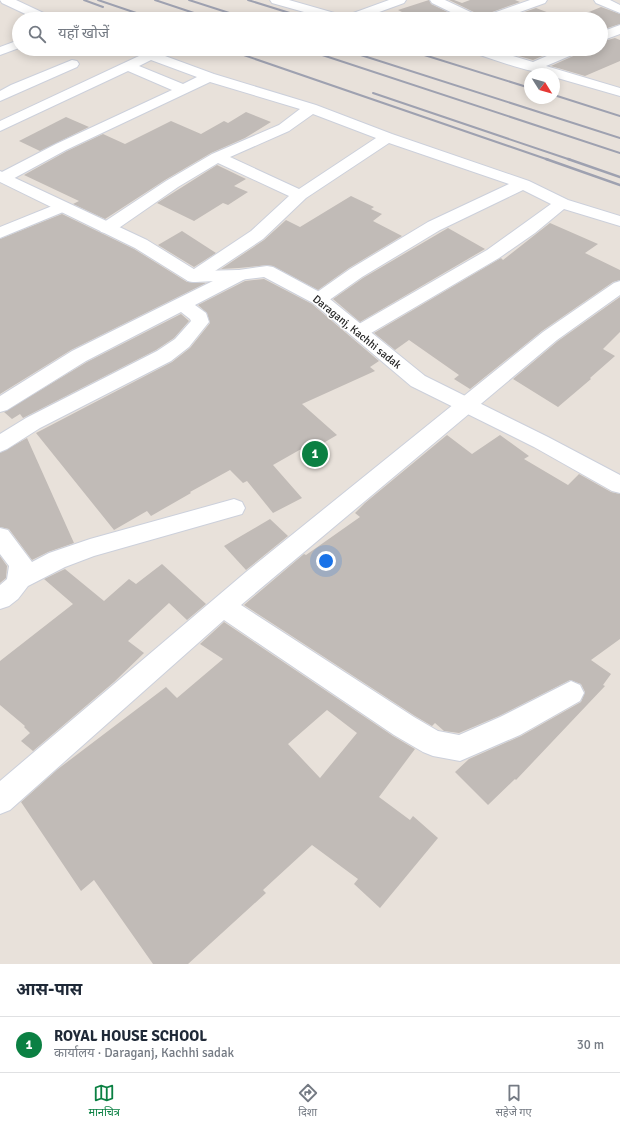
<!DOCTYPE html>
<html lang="hi">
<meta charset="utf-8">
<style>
body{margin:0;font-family:Signika,"Noto Sans Devanagari",sans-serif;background:#f6f6f7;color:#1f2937}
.compass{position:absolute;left:524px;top:68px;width:36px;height:36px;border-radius:50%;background:#fff;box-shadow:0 2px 10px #0003;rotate:127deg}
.you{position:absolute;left:326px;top:561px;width:14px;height:14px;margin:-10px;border:3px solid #fff;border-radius:50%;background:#1a73e8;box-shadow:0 0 0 6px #1a73e833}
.badge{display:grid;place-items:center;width:26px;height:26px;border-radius:50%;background:#0b8043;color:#fff;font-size:13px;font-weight:700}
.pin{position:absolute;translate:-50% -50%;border:2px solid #fff;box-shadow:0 1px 4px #0006}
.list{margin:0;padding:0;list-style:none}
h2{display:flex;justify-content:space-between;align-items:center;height:52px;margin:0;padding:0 16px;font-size:17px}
h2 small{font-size:13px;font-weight:400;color:#747a83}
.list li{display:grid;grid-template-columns:26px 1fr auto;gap:12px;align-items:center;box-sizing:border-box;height:56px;padding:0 16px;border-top:1px solid #e0e1e3}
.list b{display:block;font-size:15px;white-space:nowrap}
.list p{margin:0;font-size:13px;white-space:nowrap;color:#747a83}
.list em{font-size:13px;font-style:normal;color:#747a83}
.icon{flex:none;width:22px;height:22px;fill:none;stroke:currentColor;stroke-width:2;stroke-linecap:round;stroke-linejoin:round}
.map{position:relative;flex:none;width:620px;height:964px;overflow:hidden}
.search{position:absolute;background:#fff;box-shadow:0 2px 10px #0003;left:12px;right:12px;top:12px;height:44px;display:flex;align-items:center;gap:10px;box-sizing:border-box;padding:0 14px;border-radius:22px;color:#747a83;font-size:15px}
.sheet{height:108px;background:#fff}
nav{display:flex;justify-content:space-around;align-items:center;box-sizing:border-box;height:56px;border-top:1px solid #e0e1e3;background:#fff;font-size:11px;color:#747a83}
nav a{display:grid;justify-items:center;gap:2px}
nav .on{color:#0b8043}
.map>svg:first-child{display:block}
.building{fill:#c1bbb7;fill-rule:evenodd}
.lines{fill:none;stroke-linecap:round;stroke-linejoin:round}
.minor-casing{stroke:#ccd0db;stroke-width:2}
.tertiary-casing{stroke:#ccd0db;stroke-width:2}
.minor{fill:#fff;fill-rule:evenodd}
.tertiary{fill:#fff;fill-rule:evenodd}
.rail-far1{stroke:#9ea1b0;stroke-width:2}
.rail{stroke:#9ea1b0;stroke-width:2.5}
.labels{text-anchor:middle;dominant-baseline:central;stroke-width:3;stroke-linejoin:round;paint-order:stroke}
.street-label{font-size:11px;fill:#272727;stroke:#fff}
</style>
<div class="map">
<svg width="620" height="964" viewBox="0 0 620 964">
<rect width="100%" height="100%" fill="#e8e1da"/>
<g class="building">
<polygon points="429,0 431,4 462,19 395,18 406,14 398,10"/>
<polygon points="449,0 454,0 462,3 470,0 515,0 520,2 484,15 482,18 480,15"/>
<polygon points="601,7 620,14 620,24 601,30 601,19 572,19"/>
<polygon points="536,8 565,19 504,19"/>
<polygon points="615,38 620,40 620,61 585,76 551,66 580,53 581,49 601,49 601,42"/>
<polygon points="494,49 559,49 533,60"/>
<polygon points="246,112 271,122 245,138 211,153 165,180 105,219 73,204 79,201 24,175 67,151 103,134 125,144 171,121 201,134 224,121 228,123"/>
<polygon points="66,117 89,127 40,151 19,141"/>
<polygon points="217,165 246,179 234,186 248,192 228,205 223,203 194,221 157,203"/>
<polygon points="351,196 374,207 371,209 382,214 373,221 402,236 349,268 318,290 273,266 267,265 239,268 221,269 264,240 286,220 300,227"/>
<polygon points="62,214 134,249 187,282 206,283 71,350 0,394 0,239"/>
<polygon points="550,223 598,244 585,253 620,270 620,280 613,282 542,331 470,389 454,379 459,375 409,340 395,350 374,333 501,258 503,260"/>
<polygon points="448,228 485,249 360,322 333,299 363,278"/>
<polygon points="182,231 216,253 194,267 158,245"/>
<polygon points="264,279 312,304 379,361 370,367 375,371 302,404 337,435 315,448 310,444 273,465 302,498 273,513 247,481 243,483 230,470 190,492 191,493 151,516 147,511 114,530 36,433 172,362 190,348 210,323 207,313 198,305 245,281"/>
<polygon points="620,297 620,332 603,349 615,356 590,378 591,379 558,407 513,379 558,341"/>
<polygon points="181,314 189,321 174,338 156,350 23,418 20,414 12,419 4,412 87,362"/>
<polygon points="447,435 472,454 500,435 529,456 524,459 568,485 579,474 611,492 620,494 620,639 591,660 611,674 603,685 605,686 516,780 515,779 488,805 455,772 469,759 521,736 581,702 585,692 581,684 570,680 499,716 459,733 444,731 435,723 432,726 415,716 244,605 304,554 306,555 360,517 355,513 365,503"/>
<polygon points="27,438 74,543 48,552 32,560 9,529 0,527 0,453"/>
<polygon points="270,519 288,536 246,570 224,546"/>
<polygon points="0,556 7,566 6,578 0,583"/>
<polygon points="162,564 206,604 187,620 169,603 128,641 144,653 114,682 33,751 21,741 30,733 24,727 25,726 0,705 0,661 73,604 44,579 65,569 104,601 129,579 136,584"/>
<path d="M224 622 393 736 415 749 379 797 410 820 413 816 438 838 380 908 354 884 358 879 312 845 263 890 266 893 188 964H153L94 880 81 891 21 802 58 769 166 687 177 698 223 659 200 644ZM327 710 357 733 320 778 288 744Z"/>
</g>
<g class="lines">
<defs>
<g id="minor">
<polygon points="0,0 16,0 50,16 52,19 36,19 2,3"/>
<polygon points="270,0 289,0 345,16 389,0 406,0 404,3 360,19 329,19 272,3"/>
<polygon points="430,0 445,0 479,16 481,19 465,19 432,3"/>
<polygon points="530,0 547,0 545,3 500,19 483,19 485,16"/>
<polygon points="594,0 610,0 620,5 620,13 596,3"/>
<polygon points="620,25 620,34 601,41 601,32"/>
<polygon points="19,40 19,48 0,55 0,47"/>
<path d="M128 49H146L214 74 316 105 392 134 529 181 568 200 620 216V226L564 209 535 233 499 258 366 336 359 338 352 336 350 332 352 328 487 250 551 204 523 190 440 230 362 277 325 303 319 305 313 303 310 299 313 295 350 269 428 222 509 184 389 143 306 198 263 239 200 281 194 282 188 281 185 277 188 273 251 231 289 196 218 163 178 187 113 232 107 233 101 232 99 228 101 224 166 181 212 154 279 125 300 109 210 82 66 150 9 181 0 182V173L56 144 172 90 128 71 0 131V121L139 56 129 52ZM151 60 197 77 183 84 139 66ZM313 114 376 138 299 189 230 157 289 131Z"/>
<path d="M469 49H489L533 62 563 49H580L579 52 546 66 620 88V96L554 77V74C531 74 494 59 470 52Z"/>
<polygon points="72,60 77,61 79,64 77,67 0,101 0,91 11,85"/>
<polygon points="62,202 68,204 70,207 68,210 0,238 0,227"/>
<polygon points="239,270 245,271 248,275 245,279 195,305 206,313 209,322 189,347 171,361 40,428 7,449 0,452 0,434 26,418 157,351 175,339 191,321 190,319 181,312 86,361 7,410 0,412 0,396 72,351 233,271"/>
<polygon points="620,281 620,295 557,340 241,605 414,717 438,731 459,735 500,717 571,681 580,685 584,693 580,701 520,735 460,761 433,756 423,752 394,735 224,620 10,810 0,814 0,781 246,572 543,332 614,283"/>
<polygon points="234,499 242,502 245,508 242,514 94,556 65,567 28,586 18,599 9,606 0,609 0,585 7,579 9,566 0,554 0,528 8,530 32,562 49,553 90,539"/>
</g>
<polygon id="tertiary" points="0,171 147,240 197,271 239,270 267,266 273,267 325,295 425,376 548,437 620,475 620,493 612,491 534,447 411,386 313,303 264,277 239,280 194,282 188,281 135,248 0,182"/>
</defs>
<use href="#minor" class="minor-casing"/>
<use href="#tertiary" class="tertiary-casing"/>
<use href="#minor" class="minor"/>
<use href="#tertiary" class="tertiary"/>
<g class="rail-far1">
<polyline points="84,0 103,7"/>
<polyline points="98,0 154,19"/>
<polyline points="155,0 212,19"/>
<polyline points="189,0 248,19"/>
<polyline points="248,0 309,19"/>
<polyline points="226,49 549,160"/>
<polyline points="304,49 620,153"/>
<polyline points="342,49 620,138"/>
<polyline points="405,49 530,88"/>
<polyline points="373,93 571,160"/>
<polyline points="554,95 620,116"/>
</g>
<g class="rail">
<polyline points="546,159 620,185"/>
<polyline points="568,159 620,177"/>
</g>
</g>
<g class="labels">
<g class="street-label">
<text transform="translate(357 332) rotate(39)">Daraganj, Kachhi sadak</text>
</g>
</g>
</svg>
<svg class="compass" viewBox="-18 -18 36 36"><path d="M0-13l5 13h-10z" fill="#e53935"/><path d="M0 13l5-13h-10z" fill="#747a83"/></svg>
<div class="you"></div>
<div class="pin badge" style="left:315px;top:454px">1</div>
<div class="search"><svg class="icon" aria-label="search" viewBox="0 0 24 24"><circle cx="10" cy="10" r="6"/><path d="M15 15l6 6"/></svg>यहाँ खोजें</div>
</div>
<section class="sheet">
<h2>आस-पास<small></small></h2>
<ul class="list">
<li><span class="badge">1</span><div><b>ROYAL HOUSE SCHOOL</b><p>कार्यालय · Daraganj, Kachhi sadak</p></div><em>30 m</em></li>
</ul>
</section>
<nav>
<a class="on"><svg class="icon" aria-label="map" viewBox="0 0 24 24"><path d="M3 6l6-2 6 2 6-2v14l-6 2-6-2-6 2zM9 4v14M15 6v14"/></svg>मानचित्र</a>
<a><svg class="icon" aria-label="directions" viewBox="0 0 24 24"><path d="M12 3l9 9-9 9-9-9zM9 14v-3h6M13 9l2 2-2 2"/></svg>दिशा</a>
<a><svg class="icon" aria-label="saved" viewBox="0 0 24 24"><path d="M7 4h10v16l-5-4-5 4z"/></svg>सहेजे गए</a>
</nav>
